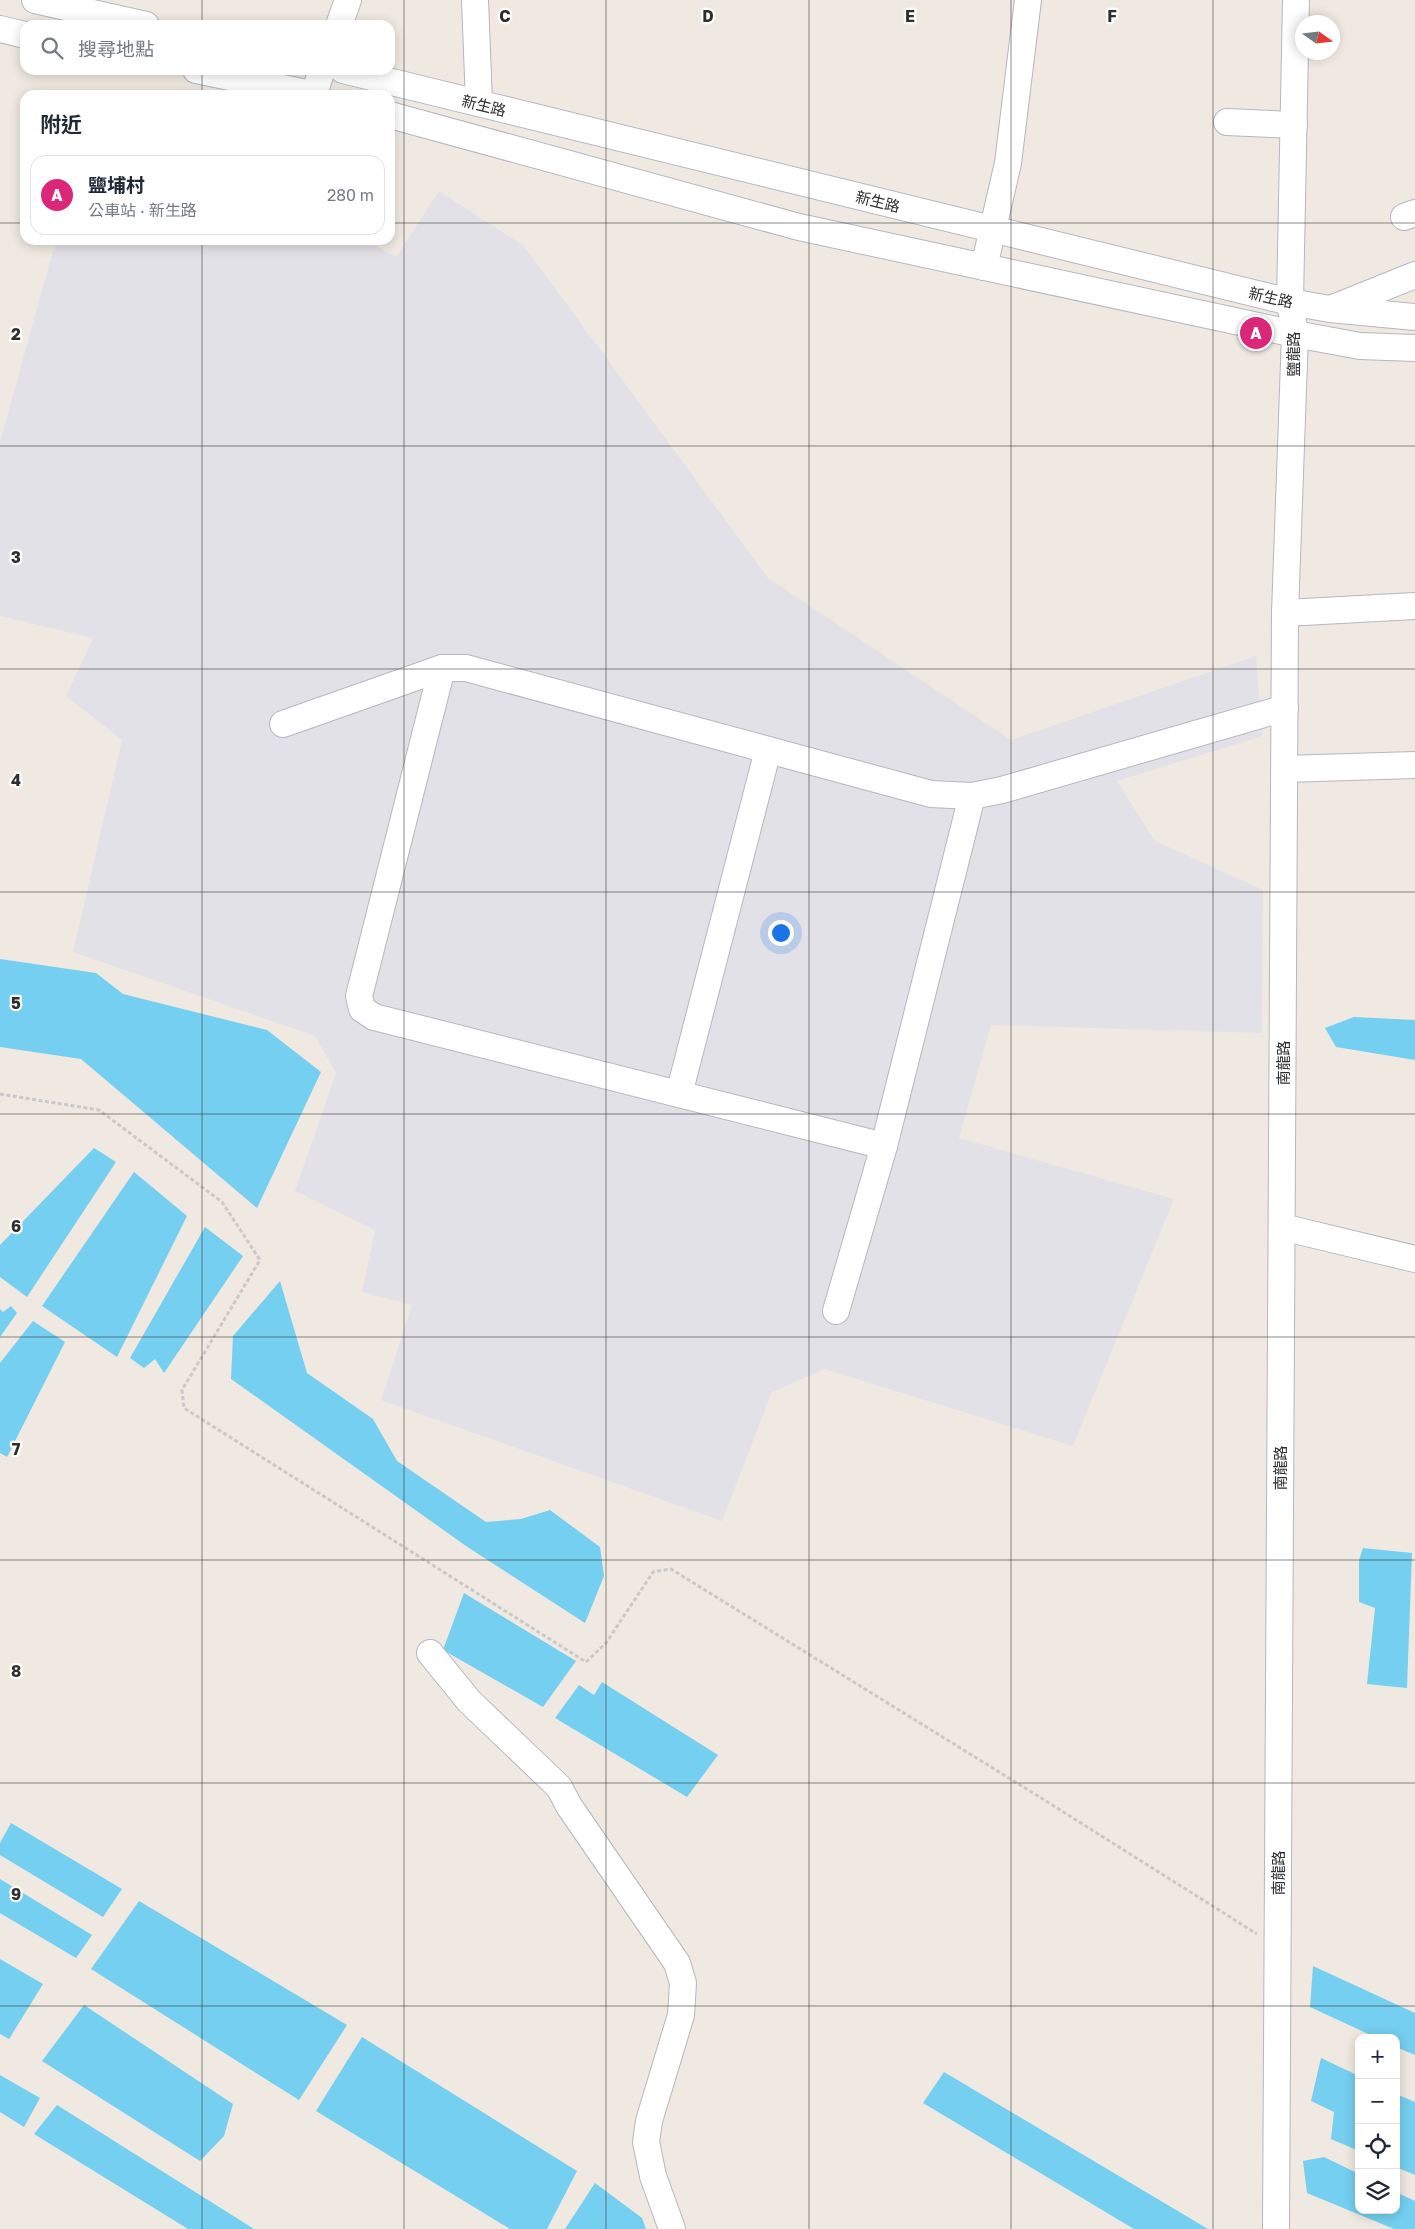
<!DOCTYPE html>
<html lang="zh-TW">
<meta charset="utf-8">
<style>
body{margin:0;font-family:"Golos Text","Noto Sans TC",sans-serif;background:#f2f2f3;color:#1f2937}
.controls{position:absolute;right:15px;bottom:15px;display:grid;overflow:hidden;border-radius:10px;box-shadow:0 2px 12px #0003}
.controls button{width:45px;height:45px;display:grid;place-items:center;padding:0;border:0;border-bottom:1px solid #e0e1e3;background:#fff;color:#1f2937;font:25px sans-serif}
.compass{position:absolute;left:1295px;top:15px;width:45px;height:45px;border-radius:50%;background:#fff;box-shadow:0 2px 12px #0003;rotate:104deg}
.you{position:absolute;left:780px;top:932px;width:18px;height:18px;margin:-12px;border:4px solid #fff;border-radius:50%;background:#1a73e8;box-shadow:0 0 0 8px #1a73e833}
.badge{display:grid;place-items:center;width:32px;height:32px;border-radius:50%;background:#db2777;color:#fff;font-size:16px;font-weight:700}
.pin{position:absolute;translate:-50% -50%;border:2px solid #fff;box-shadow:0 1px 5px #0006}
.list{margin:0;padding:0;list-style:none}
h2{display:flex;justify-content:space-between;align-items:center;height:65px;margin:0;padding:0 20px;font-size:21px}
h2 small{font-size:16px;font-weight:400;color:#747a83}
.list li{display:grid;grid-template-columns:32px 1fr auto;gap:15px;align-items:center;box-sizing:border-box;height:80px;margin:0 10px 10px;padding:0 10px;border:1px solid #e0e1e3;border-radius:15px}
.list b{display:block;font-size:19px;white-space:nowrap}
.list p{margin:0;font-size:16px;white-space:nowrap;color:#747a83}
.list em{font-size:16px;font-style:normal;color:#747a83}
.icon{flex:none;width:28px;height:28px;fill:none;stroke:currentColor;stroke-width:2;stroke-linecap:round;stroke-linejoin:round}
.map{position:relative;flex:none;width:1415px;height:2229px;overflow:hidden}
.search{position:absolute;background:#fff;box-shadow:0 2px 12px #0003;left:20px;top:20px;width:375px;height:55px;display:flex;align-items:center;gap:12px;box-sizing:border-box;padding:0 18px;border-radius:15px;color:#747a83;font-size:19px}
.panel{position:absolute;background:#fff;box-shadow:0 2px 12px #0003;left:20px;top:90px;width:375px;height:155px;border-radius:15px}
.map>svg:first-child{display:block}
.industrial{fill:#e3e1e8}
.water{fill:#75cff0}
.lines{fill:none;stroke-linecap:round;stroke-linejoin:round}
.minor-casing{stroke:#b4b7c1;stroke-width:28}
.path{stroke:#c9c9c9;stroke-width:3;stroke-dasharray:4 2.5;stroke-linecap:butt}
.minor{stroke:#fff;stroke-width:26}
.grid{fill:none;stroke:#2e2e2e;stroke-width:1;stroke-opacity:0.55}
.labels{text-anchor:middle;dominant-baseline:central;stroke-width:4.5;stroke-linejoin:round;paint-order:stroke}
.street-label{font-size:15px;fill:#2e2e2e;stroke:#fff}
.grid-label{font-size:16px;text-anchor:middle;font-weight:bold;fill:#2e2e2e;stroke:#fff;stroke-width:4.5;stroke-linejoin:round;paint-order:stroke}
</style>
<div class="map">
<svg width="1415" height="2229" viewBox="0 0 1415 2229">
<rect width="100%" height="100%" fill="#efe9e1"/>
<polygon class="industrial" points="439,191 524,246 768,578 1011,740 1256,656 1262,736 1117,781 1155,841 1263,890 1262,1033 991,1025 959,1138 1174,1199 1073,1446 825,1369 772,1392 722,1521 381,1400 412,1305 362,1292 375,1230 295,1191 336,1073 315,1036 73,952 122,740 66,696 93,638 0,616 0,442 56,240 365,240 396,257"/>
<g class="water">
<polygon points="0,959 96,973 123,994 267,1030 321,1072 257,1208 81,1059 0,1047"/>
<polygon points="1354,1017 1415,1020 1415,1060 1336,1047 1325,1028"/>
<polygon points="94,1148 116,1162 27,1297 0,1277 0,1245"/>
<polygon points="134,1172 187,1216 117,1357 42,1306"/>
<polygon points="205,1227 243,1256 164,1373 155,1359 144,1368 130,1358"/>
<polygon points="280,1281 307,1373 373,1419 397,1461 486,1522 521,1519 550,1510 600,1547 604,1576 585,1623 466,1546 231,1379 233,1336"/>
<polygon points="11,1306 17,1313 0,1337 0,1309 3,1312"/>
<polygon points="33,1321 65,1342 7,1457 0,1453 0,1363"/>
<polygon points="1363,1548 1412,1553 1407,1688 1367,1684 1375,1608 1359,1602 1359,1560"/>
<polygon points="464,1593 576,1661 543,1707 443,1650"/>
<polygon points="602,1682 718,1755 687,1797 555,1718 579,1685 594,1695"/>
<polygon points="11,1823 122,1889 103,1917 0,1855 0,1843"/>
<polygon points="0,1879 92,1935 76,1958 0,1913"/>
<polygon points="139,1901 347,2025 299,2100 91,1969"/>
<polygon points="0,1959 43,1984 9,2039 0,2034"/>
<polygon points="1313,1966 1415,2013 1415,2055 1396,2047 1396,2038 1377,2038 1310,2007"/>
<polygon points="84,2005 233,2104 224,2136 200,2161 42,2061"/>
<polygon points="362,2037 577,2171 547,2229 510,2229 316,2111"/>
<polygon points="1321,2058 1359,2076 1359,2151 1331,2139 1334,2112 1311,2101"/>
<polygon points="944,2072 1208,2229 1134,2229 923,2103"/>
<polygon points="0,2075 40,2098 24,2127 0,2112"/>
<polygon points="1396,2094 1415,2102 1415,2175 1396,2167"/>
<polygon points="57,2105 254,2229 188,2229 34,2134"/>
<polygon points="1324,2157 1359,2174 1359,2210 1396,2210 1396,2192 1415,2201 1415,2229 1394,2229 1307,2193 1303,2161"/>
<polygon points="595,2183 642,2218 646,2229 565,2229"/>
</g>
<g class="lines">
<defs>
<g id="minor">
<polyline points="35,0 146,25"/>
<polyline points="475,0 479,103"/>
<polyline points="339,25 348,0"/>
<polyline points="0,29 25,35"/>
<polyline points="196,70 316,95"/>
<polyline points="343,70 1290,302 1330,309 1415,317"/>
<polyline points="314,94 322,70"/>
<polyline points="390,115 799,227 1295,334 1360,346 1415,348"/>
<polyline points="1227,122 1294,125"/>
<polyline points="1404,217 1415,213"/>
<polyline points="984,267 1008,163 1028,0"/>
<polyline points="1333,308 1415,275"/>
<polyline points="1285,613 1415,606"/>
<polyline points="442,668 359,996 362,1009 374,1017 884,1146"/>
<polyline points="283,724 442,668 466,668 931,794 972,796 1002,790 1285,708"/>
<polyline points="1285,769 1415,765"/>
<polyline points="679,1094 768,750"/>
<polyline points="1282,1227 1415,1259"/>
<polyline points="836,1311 884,1146 972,796"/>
<polyline points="430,1653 469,1701 559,1787 569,1806 677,1963 683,1983 681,2015 649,2121 646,2142 653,2176 672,2229"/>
<polyline points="1276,2229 1285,613 1295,334 1290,302 1296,0"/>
</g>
</defs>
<use href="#minor" class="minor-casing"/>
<polyline class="path" points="0,1094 99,1110 222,1202 260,1260 182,1390 184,1408 586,1662 606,1643 653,1572 671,1569 1038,1796 1257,1934"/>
<use href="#minor" class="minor"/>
</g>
<path class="grid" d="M202 0V25M404 0V2229M606 0V2229M809 0V2229M1011 0V2229M1213 0V2229M202 70V95M0 223H25M390 223H1415M202 240V2229M0 446H1415M0 669H1415M0 892H1415M0 1114H1415M0 1337H1415M0 1560H1415M0 1783H1415M0 2006H1415"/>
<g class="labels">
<g class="street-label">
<text transform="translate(484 105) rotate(14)">新生路</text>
<text transform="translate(878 201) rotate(14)">新生路</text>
<text transform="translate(1271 297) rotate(13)">新生路</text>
<text transform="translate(1293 354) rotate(-90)">鹽龍路</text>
<text transform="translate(1283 1063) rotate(-90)">南龍路</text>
<text transform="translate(1280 1468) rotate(-90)">南龍路</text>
<text transform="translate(1278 1873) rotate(-90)">南龍路</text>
</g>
</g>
<g class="grid-label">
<text x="505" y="22">C</text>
<text x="708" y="22">D</text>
<text x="910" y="22">E</text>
<text x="1112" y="22">F</text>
<text x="16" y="340">2</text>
<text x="16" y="563">3</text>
<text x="16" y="786">4</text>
<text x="16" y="1009">5</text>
<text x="16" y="1232">6</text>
<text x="16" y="1455">7</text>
<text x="16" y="1677">8</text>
<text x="16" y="1900">9</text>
</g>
</svg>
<div class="controls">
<button>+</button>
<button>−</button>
<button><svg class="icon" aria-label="locate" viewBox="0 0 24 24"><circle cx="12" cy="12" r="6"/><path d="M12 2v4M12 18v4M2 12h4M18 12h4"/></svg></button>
<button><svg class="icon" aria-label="layers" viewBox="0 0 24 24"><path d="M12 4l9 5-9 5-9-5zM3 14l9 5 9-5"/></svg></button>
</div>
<svg class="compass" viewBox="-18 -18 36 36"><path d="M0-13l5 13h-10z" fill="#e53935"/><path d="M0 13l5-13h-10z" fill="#747a83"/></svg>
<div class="you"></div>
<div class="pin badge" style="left:1256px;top:333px">A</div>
<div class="search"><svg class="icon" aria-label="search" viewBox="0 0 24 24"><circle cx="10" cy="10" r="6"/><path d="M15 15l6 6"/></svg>搜尋地點</div>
<section class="panel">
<h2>附近<small></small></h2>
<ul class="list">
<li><span class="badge">A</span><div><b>鹽埔村</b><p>公車站 · 新生路</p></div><em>280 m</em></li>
</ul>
</section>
</div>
